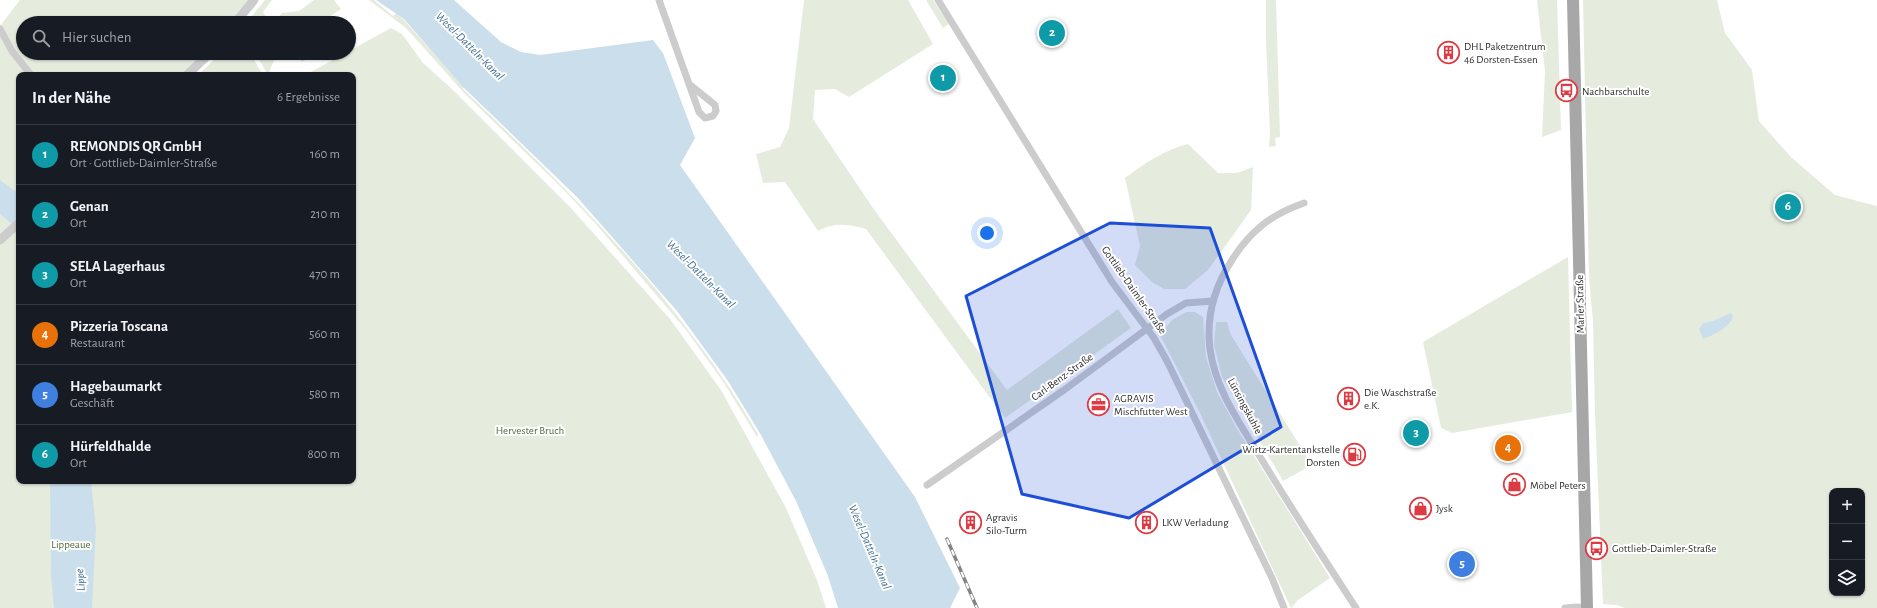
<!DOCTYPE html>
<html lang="de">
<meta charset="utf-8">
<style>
body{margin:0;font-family:"Alegreya Sans",sans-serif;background:#20242c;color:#f1f3f6}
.controls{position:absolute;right:12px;bottom:12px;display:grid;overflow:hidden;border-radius:8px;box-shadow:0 1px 3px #0004}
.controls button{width:36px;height:36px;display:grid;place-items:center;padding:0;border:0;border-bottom:1px solid #363941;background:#171b24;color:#f1f3f6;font:20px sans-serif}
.you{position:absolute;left:987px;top:233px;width:14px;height:14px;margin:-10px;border:3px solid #fff;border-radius:50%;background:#1a73e8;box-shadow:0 0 0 6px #1a73e833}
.badge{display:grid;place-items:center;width:26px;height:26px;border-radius:50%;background:#d93025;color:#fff;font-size:13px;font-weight:700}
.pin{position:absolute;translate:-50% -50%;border:2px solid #fff;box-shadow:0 1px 4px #0006}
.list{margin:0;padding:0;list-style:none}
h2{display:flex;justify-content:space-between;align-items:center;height:52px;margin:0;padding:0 16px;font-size:17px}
h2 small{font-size:13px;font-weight:400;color:#9ea1a6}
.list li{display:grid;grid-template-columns:26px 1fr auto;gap:12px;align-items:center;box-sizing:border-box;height:60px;padding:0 16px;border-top:1px solid #363941}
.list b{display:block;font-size:15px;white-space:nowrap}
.list p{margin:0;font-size:13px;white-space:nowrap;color:#9ea1a6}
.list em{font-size:13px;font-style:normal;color:#9ea1a6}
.icon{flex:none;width:22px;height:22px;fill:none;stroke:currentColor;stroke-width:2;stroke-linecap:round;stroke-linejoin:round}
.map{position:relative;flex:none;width:1877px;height:608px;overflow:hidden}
.search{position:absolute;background:#171b24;box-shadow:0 1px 3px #0004;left:16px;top:16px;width:340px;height:44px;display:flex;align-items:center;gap:10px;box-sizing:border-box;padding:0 14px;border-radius:22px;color:#9ea1a6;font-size:15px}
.panel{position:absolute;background:#171b24;box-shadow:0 1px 3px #0004;left:16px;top:72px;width:340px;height:412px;border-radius:8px}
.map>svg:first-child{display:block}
.green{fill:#e5ecde;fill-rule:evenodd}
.water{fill:#cbdeeb}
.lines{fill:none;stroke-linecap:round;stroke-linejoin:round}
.minor{stroke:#ccc;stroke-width:7}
.tertiary{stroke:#ccc;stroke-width:9}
.primary{stroke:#a7a7a7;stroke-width:12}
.rail-casing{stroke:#848484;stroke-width:3.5}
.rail{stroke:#fff;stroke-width:2;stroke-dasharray:6;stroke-linecap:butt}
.marked{fill:#1d4ed8;fill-opacity:0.2;stroke:#1d4ed8;stroke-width:3;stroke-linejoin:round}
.labels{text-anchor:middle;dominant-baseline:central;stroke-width:4;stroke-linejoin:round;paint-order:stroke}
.poi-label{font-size:11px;fill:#2f2f2f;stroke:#fff;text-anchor:start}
.street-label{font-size:11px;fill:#2f2f2f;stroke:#fff}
.park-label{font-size:11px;fill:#52693e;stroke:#fff}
.water-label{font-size:12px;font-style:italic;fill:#416e8e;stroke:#fff}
</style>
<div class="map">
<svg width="1877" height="608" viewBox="0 0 1877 608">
<rect width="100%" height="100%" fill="#fff"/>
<g class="green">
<polygon points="20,0 249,0 231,23 23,23 23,53 205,53 181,75 19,75 19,481 353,481 353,75 305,75 346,53 349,53 349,51 391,28 402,34 423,63 451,88 570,207 670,319 721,390 786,508 817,580 826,608 0,608 0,26"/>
<polygon points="265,0 272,0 263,12 270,23 246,23"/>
<polygon points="314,0 334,0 341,9 323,21 323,23 273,23 282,13 299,11"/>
<path d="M369 0H374L393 16 396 13 403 19 464 87 463 89C572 193 682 302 758 434L757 437 724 383 686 330 595 223 561 187 466 95 406 28Z"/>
<path d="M804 0H908L933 44 849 97 835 89 815 90 813 119 873 208 1007 390 1118 309 1131 328 1005 418 866 229C848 224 835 222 818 231L785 182 763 183 756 154 780 147 789 128Z"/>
<polygon points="926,0 933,0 949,24 943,28"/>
<polygon points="1266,0 1276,0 1280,137 1275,138 1276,146 1269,147 1270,133 1266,42"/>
<polygon points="1537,0 1557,0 1561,130 1542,137 1545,71"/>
<path d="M1583 0H1717L1725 33 1752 70 1759 121 1791 157 1835 195 1877 206V608H1625L1617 605 1603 604 1595 413 1593 321 1589 279ZM1832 491H1862V593H1832Z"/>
<polygon points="221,53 250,53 263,75 248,75 244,72 232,75 198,75"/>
<polygon points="255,53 277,53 268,75"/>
<polygon points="295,53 317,53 302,62"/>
<path d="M1188 144 1218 173H1237L1253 167 1251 210 1208 270 1185 289H1164L1152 282 1135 265 1140 246 1125 178C1145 163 1164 150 1188 144Z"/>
<polygon points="1568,257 1572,412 1452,433 1441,428 1423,342"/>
<polygon points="1186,312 1195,312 1203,317 1206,357 1217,392 1236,427 1330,578 1298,600 1291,608 1200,413 1160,335 1172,320"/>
<polygon points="1216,322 1227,322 1231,335 1312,465 1283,481 1222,377 1214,345"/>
</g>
<g class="water">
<polygon points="376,0 454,0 501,42 521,52 540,55 653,40 663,53 695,138 680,165 915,497 960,588 950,608 838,608 828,576 796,501 761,435 728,381 677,311 577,197 464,88 404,19"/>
<polygon points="0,180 19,194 19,230 0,214"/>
<path d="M1731 313 1733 316C1731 327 1712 336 1703 339L1699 329 1703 323 1713 321Z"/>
<polygon points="50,481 91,481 96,528 92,608 54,608 51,574"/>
</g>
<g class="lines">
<g class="minor">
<polyline points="659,0 699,112 705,118 713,116 716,111 715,105 689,84"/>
<polyline points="938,0 1112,282 1154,338 1167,361 1272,578 1284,608"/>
<polyline points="0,29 12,51 31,75"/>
<path d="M1304 203C1272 214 1250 231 1232 260 1215 286 1206 317 1210 349 1215 388 1239 422 1259 455 1290 507 1323 557 1356 608"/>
<polyline points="927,485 1064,390 1167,314 1186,303 1213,301"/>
<polyline points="1565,608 1577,607 1587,608"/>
</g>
<g class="tertiary">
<polyline points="235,23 254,0"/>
<polyline points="187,75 210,53"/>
<polyline points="0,240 19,223"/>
</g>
<polyline class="primary" points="1573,0 1587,608"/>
<defs>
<polyline id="rail" points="947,539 977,608"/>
</defs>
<use href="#rail" class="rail-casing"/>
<use href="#rail" class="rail"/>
</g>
<path class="marked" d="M1110 223 1210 228 1281 427 1129 518 1022 494 966 296Z"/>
<defs>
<symbol id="building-ring" viewBox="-11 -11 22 22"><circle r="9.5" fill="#fff" stroke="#dd3b43" stroke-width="1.5"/><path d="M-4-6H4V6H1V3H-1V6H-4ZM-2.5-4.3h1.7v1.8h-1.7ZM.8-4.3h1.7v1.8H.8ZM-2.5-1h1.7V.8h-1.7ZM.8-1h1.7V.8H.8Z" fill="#dd3b43"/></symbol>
<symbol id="bus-ring" viewBox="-11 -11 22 22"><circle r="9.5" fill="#fff" stroke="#dd3b43" stroke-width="1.5"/><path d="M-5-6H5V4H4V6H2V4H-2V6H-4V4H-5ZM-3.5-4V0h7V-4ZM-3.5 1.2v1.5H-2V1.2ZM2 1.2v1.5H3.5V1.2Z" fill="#dd3b43"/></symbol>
<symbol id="office-ring" viewBox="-11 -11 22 22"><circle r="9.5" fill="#fff" stroke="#dd3b43" stroke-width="1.5"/><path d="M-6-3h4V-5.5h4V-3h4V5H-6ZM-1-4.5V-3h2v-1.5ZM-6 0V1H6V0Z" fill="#dd3b43"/></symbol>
<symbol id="fuel-ring" viewBox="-11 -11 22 22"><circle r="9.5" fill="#fff" stroke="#dd3b43" stroke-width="1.5"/><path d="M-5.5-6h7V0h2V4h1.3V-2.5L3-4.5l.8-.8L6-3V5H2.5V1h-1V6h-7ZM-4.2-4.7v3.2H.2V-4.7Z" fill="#dd3b43"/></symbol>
<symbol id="shop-ring" viewBox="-11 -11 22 22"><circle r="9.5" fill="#fff" stroke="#dd3b43" stroke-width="1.5"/><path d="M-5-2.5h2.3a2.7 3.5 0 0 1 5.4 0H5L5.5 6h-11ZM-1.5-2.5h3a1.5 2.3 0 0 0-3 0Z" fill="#dd3b43"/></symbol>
</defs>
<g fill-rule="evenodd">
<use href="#building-ring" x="1436" y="40" width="25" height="25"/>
<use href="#bus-ring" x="1554" y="78" width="25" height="25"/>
<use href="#building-ring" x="1336" y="386" width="25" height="25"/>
<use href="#office-ring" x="1086" y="392" width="25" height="25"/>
<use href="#fuel-ring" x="1342" y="442" width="25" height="25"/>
<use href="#shop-ring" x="1502" y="472" width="25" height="25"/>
<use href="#shop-ring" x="1408" y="496" width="25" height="25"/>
<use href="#building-ring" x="1134" y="510" width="25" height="25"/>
<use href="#building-ring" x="958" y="510" width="25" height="25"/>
<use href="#bus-ring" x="1584" y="536" width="25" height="25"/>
</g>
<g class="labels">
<g class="poi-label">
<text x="1464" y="46">DHL Paketzentrum<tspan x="1464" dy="13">46 Dorsten-Essen</tspan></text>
<text x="1582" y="91">Nachbarschulte</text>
<text x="1364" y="392">Die Waschstraße<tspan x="1364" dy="13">e.K.</tspan></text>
<text x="1114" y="398">AGRAVIS<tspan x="1114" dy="13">Mischfutter West</tspan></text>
<text x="1340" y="449" text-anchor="end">Wirtz-Kartentankstelle<tspan x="1340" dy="13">Dorsten</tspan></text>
<text x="1530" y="485">Möbel Peters</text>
<text x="1436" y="508">Jysk</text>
<text x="986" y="517">Agravis<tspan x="986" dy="13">Silo-Turm</tspan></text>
<text x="1162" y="522">LKW Verladung</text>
<text x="1612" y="548">Gottlieb-Daimler-Straße</text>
</g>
<g class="street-label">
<text transform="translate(1134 290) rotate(55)">Gottlieb-Daimler-Straße</text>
<text transform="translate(1580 304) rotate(-91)">Marler Straße</text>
<text transform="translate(1062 377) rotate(-36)">Carl-Benz-Straße</text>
<text transform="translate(1245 406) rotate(62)">Lünsingskuhle</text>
</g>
<g class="park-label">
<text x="530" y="430">Hervester Bruch</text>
<text x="71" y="544">Lippeaue</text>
</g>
<g class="water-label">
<text transform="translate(470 46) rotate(45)">Wesel-Datteln-Kanal</text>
<text transform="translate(701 274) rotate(45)">Wesel-Datteln-Kanal</text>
<text transform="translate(870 547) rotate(67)">Wesel-Datteln-Kanal</text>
<text transform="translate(80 580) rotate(-94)">Lippe</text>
</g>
</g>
</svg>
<div class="controls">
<button>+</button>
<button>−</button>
<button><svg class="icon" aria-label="layers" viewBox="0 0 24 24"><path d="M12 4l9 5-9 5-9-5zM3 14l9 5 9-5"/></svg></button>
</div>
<div class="you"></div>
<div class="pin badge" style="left:943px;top:78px;background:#0f9aa8">1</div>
<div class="pin badge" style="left:1052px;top:33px;background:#0f9aa8">2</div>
<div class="pin badge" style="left:1416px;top:433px;background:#0f9aa8">3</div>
<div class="pin badge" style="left:1508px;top:448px;background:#e8710a">4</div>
<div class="pin badge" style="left:1462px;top:564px;background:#3f7fe0">5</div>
<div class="pin badge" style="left:1788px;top:207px;background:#0f9aa8">6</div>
<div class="search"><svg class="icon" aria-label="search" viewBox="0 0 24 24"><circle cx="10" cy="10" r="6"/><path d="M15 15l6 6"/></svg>Hier suchen</div>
<section class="panel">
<h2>In der Nähe<small>6 Ergebnisse</small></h2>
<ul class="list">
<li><span class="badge" style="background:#0f9aa8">1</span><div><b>REMONDIS QR GmbH</b><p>Ort · Gottlieb-Daimler-Straße</p></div><em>160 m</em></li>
<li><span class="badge" style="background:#0f9aa8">2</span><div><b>Genan</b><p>Ort</p></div><em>210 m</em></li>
<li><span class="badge" style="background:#0f9aa8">3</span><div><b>SELA Lagerhaus</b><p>Ort</p></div><em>470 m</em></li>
<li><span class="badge" style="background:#e8710a">4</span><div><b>Pizzeria Toscana</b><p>Restaurant</p></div><em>560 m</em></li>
<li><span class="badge" style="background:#3f7fe0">5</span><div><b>Hagebaumarkt</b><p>Geschäft</p></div><em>580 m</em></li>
<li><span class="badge" style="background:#0f9aa8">6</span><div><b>Hürfeldhalde</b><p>Ort</p></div><em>800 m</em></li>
</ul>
</section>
</div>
